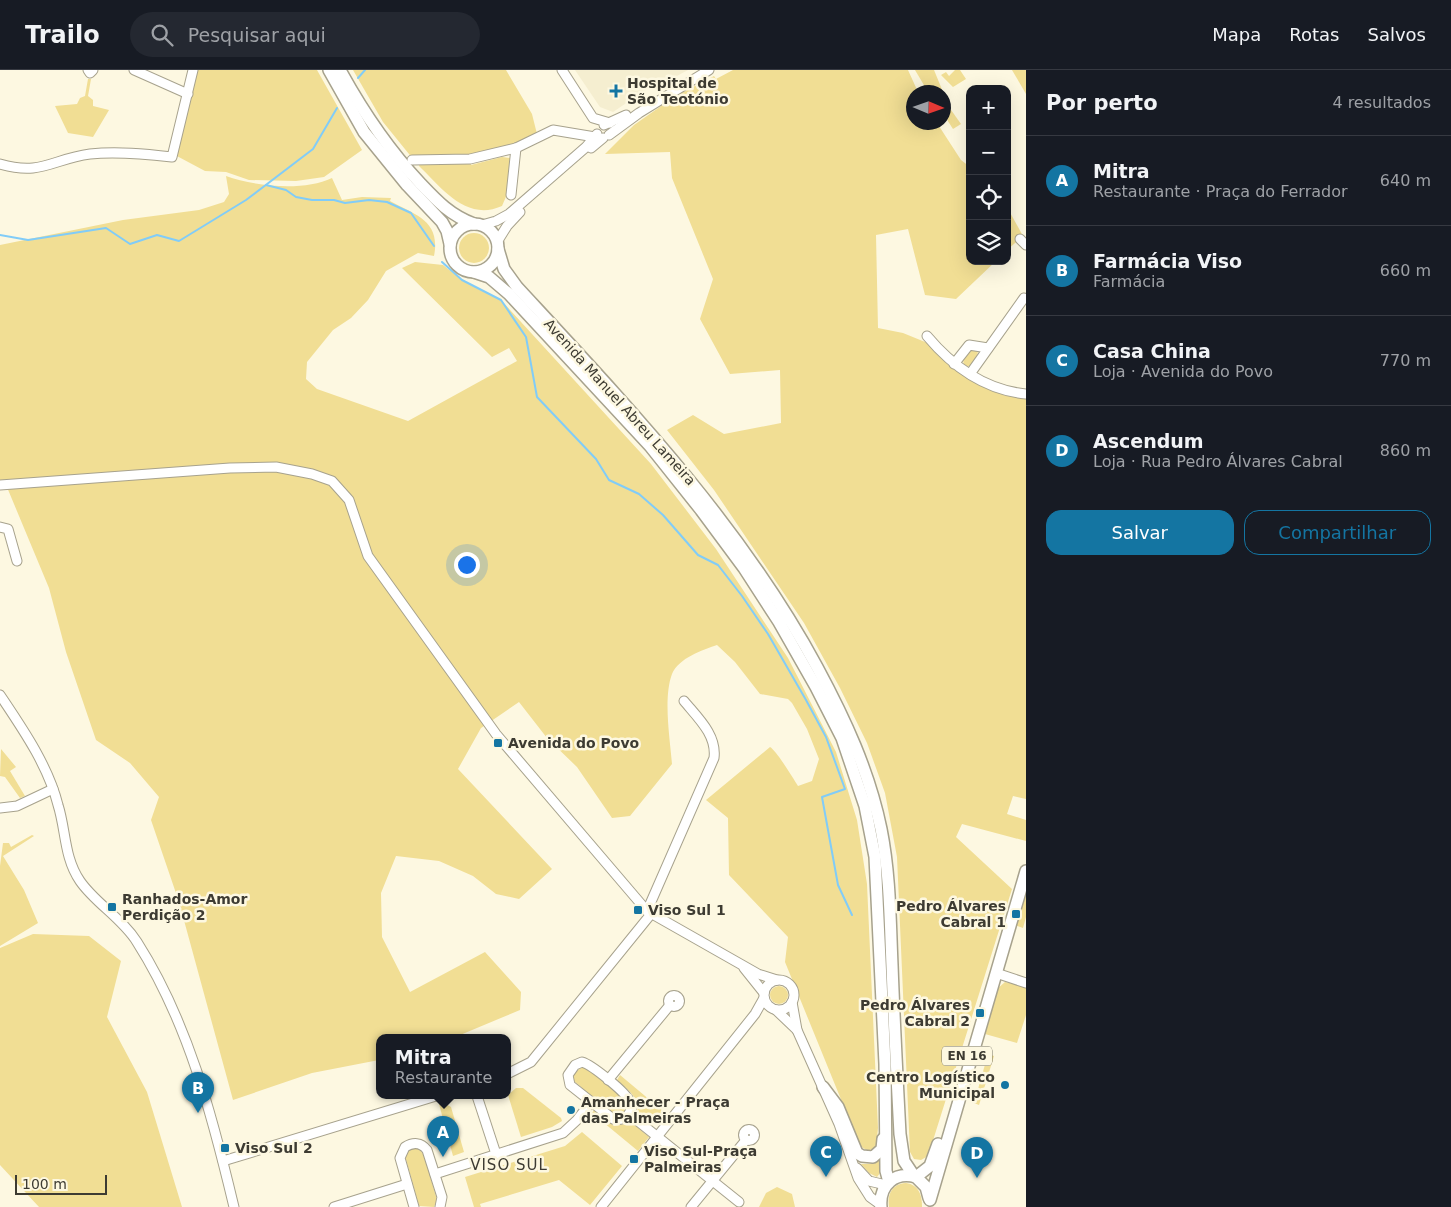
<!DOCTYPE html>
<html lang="pt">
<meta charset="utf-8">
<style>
body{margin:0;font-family:"DejaVu Sans",sans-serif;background:#242831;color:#f1f3f6}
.controls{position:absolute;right:15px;top:15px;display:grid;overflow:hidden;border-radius:10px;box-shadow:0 5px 20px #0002}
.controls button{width:45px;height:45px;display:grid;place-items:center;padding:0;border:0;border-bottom:1px solid #363941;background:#171b24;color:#f1f3f6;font:25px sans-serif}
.compass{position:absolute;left:906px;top:15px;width:45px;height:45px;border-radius:50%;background:#171b24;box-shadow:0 5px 20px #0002;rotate:92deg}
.scale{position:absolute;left:15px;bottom:12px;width:92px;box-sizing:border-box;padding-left:5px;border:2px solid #3d3b32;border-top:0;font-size:14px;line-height:18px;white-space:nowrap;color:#3d3b32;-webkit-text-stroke:4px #fdf8e1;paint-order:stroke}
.you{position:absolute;left:466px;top:494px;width:18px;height:18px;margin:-12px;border:4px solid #fff;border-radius:50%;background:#1a73e8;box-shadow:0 0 0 8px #1a73e833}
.badge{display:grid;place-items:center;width:32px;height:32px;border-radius:50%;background:#1475a2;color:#fff;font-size:16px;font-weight:700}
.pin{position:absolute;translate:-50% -41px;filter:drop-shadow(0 1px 2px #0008)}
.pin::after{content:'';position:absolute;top:26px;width:18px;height:15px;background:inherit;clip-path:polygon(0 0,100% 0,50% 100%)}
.popup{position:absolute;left:376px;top:964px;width:135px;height:65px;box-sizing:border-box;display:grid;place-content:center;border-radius:10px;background:#171b24;filter:drop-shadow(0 1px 4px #0005);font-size:16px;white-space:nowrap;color:#9ea1a6}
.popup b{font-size:19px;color:#f1f3f6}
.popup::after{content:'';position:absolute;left:50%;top:100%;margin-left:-10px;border:10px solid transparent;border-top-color:#171b24}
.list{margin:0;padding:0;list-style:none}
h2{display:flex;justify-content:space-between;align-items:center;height:65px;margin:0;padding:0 20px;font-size:21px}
h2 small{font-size:16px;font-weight:400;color:#9ea1a6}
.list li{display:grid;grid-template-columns:32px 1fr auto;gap:15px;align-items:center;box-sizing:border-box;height:90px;padding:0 20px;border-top:1px solid #363941}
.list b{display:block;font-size:19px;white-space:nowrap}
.list p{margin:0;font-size:16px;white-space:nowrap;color:#9ea1a6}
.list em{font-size:16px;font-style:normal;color:#9ea1a6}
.actions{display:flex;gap:10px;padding:15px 20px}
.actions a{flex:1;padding:11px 0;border:1px solid #1475a2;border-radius:15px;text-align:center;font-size:18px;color:#1475a2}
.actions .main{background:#1475a2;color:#fff}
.icon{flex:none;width:28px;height:28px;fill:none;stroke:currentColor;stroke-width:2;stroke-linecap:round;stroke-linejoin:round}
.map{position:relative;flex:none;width:1026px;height:1137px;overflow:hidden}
header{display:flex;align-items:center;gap:30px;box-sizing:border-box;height:70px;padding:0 25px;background:#171b24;border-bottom:1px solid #363941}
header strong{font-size:24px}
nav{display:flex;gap:28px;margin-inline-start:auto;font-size:18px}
.search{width:350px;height:45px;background:#242831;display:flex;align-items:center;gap:12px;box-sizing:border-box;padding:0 18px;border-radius:28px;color:#9ea1a6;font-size:19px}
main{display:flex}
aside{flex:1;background:#171b24}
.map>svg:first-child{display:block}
.built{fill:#f5eed0}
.green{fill:#f1de94}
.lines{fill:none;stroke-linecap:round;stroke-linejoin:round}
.stream{stroke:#81ccf8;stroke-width:2}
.minor-casing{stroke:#a7a28d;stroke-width:11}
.major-casing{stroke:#a7a28d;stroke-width:14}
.minor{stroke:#fff;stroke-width:9}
.major{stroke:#fff;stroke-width:11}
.poi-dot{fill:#1475a2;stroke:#fdf8e1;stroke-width:2}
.labels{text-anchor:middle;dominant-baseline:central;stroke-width:5;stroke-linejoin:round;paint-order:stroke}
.shield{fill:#fdf8e1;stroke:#777466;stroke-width:1}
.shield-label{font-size:12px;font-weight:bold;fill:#3d3b32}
.poi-label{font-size:14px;font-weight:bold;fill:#3d3b32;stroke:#fdf8e1;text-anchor:start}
.street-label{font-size:14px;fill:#3d3b32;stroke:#fdf8e1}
.neighbourhood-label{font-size:15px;letter-spacing:1px;fill:#3d3b32;stroke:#fdf8e1}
</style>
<header>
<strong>Trailo</strong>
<div class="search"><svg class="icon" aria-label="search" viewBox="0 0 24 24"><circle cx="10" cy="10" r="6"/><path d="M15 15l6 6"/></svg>Pesquisar aqui</div>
<nav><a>Mapa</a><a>Rotas</a><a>Salvos</a></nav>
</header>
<main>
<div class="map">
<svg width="1026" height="1137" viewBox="0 0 1026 1137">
<rect width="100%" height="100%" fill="#fdf8e1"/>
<polygon class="built" points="575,0 688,0 664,13 659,11 613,42 600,37"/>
<g class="green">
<polygon points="198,0 317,0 362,80 324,107 296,111 249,110 226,102 205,101 175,85"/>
<path d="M353 0H506L532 44 537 64C500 84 455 86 413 89L383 52Z"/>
<polygon points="733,0 908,0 918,22 914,22 914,52 937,53 961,90 970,97 970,191 996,191 956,229 925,225 908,159 876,165 878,258 903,263 930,274 985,316 1006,326 1026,327 1026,729 1013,726 1007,744 1026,750 1026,771 962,754 956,767 1012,819 930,1080 928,1086 921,1090 914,1089 910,1082 897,787 885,723 867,673 840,618 804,553 714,420 667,360 693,345 724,364 781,353 780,300 730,304 700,249 713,209 672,108 670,82 605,84 634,55 674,27 714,6 716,9"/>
<polygon points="915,0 934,0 943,22 928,22"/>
<polygon points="955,0 960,0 966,9 953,17 941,5 946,2 949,6"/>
<polygon points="1012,0 1026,0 1026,24"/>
<polygon points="88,9 91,9 88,26 93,30 93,36 109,40 93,67 68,63 55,36 77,34 80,28 85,26"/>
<polygon points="944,30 961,54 953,59 944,45"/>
<path d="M502 87 510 88 512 92 508 122 502 136C466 152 442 118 419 96L420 93 428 95 471 91V95Z"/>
<path d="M226 106C254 116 303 122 332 108L342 130 362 127 391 128 390 131C416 145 441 151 434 186L418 183 386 201 368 230 351 248 333 260 307 292 306 309 317 319 408 351 517 291 509 278 492 287 402 198 415 192 443 195 462 210 501 230 651 394 716 479 788 588 836 682 857 750 867 814 878 1058 876 1077 868 1081 860 1076 785 892 788 867 729 805 728 748 706 730 770 677C776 680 793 708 798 716L812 711 819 689 807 659 792 633 788 629 760 624 735 592 717 575C702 580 679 588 672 604 663 628 670 669 672 694L630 746 612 748 577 697 547 668 519 632 481 658 458 699 552 799 519 829 496 824 473 806 439 791 396 786 381 823 382 867 410 922 485 882 521 922 520 940 453 968H379V990L312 1003 233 1030 179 832 151 750 159 727 130 693 96 670 66 582 49 518 4 410H0V175L123 150 199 140 224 132 229 124Z"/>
<polygon points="1007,137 1023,166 1007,180"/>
<circle cx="474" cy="178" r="15"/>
<polygon points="973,279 978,281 977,287 970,296 964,296 963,289"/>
<polygon points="1,679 16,697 10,701 25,726 20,728 5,707 0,706"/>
<polygon points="32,765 34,766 3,786 24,820 38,853 0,876 0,796 3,773 9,773 11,777"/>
<polygon points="1026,820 1026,847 1023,858 1015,855"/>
<polygon points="33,864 89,866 121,891 107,947 147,1022 182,1137 39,1137 0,1095 0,878"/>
<polygon points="1005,912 1026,917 1026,945 1017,973 985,964 997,919"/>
<circle cx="779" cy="925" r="9"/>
<polygon points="988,984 994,986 979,1035 974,1033"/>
<polygon points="582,997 589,1000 625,1030 627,1033 624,1042 617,1046 613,1044 574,1011 574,1003"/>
<path d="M620 1005 663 1041 652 1056 637 1044C640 1027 628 1020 617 1010Z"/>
<polygon points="516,1018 523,1018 561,1048 562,1051 552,1057 521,1067 508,1025"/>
<polygon points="444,1033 451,1037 464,1082 453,1086 439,1034"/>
<polygon points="595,1039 614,1056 632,1053 649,1067 638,1081 592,1043"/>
<polygon points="582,1062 622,1096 590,1135 559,1110 480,1134 481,1137 474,1137 465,1107 565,1076"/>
<polygon points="413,1078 419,1079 424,1085 437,1130 434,1137 419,1136 405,1086 409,1079"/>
<polygon points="880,1090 880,1103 877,1107 869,1103 861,1094 870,1094"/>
<path d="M906 1113C919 1115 922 1125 922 1137H889C887 1124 892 1114 906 1113Z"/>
<polygon points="777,1117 792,1124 795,1137 759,1137 766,1123"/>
</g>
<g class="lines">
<g class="stream">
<polyline points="358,8 365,0"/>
<polyline points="266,115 286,120 296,127 312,130 334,130 345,133 369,130 387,132 411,143 434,176"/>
<polyline points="0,165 28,170 106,158 130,174 157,165 179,171 246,130 313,79 337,38"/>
<polyline points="442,192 462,210 501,230 526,267 537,327 596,389 609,410 639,424 663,445 698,485 718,495 742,526 768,564 806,630 826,667 845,719 822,727 838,815 852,845"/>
</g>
<defs>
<g id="minor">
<polyline points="88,0 90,3 93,0"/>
<polyline points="134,0 188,24"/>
<polyline points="562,0 593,48 610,53"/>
<polyline points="604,55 626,45"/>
<polyline points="609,65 639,43 709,0"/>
<polyline points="591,78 603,68"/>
<polyline points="412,90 470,89 516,78 553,60 595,67"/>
<path d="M0 94C42 106 52 89 90 84 117 81 146 84 172 87L193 0"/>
<polyline points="511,125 516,78"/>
<polyline points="482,155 496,151 509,144 586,77 597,64"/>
<polyline points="1020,169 1026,175"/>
<polyline points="497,172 507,156 520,142"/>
<path d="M927 266C953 297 986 320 1026 324"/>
<polyline points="954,294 969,275 988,278"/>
<polyline points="970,304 1024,228"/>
<polyline points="0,415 230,398 276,397 312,404 332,411 349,430 368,486 496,664 647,841 758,904 777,910"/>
<polyline points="0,457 8,459 17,491"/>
<path d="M0 625C22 658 48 695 58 735 66 760 64 788 80 811 95 833 122 848 137 872 188 952 212 1045 234 1137"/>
<polyline points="0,738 17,736 53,719"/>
<path d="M647 841 714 688C717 665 698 648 684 631"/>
<polyline points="744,898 764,923"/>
<polyline points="996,903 1026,913"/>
<circle cx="779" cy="925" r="15"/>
<circle cx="674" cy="931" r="5.5"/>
<polyline points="792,932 797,960 839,1054 858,1108 870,1127 881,1135"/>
<polyline points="776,940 797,960"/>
<path d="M582 992C592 995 626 1022 630 1032 633 1037 631 1042 627 1046 623 1050 618 1050 613 1049L570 1015 568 1005 575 995Z"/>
<polyline points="507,1004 531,992 651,844"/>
<polyline points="608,1010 670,935"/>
<polyline points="477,1026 496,1084"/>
<polyline points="629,1044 739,1132"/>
<circle cx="749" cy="1065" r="5.5"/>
<polyline points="223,1091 436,1026"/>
<polyline points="857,1098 869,1111 886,1115"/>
<polyline points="435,1104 563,1063 577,1050 591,1032"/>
<polyline points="334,1137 407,1114"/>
<path d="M414 1137 400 1088 405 1077C413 1072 421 1072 427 1080L442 1127 440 1137"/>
<polyline points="601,1137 755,944 764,928"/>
<polyline points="691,1137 746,1070"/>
</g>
<g id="major">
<polyline points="329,0 364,62 407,115 442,152 447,161 450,174"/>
<path d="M340 0C363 42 387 78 420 113 437 131 450 145 474 154"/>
<circle cx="474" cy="178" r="24"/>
<path d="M498 179 504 199 517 217C627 336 739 453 817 597 845 649 869 701 881 759 890 804 890 849 892 895 894 951 897 1008 900 1064L904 1091 914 1106"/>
<polyline points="474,202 489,207 509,224 650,376 701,440 744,498 779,552 816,617 842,668 865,736 875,787 885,994 886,1101 889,1112"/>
<polyline points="823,1017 838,1037 857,1083 862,1086 873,1087 882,1079 883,1069"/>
<polyline points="916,1107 930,1096 938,1074"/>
<polyline points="930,1130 1026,801"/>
<path d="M881 1137C879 1115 895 1101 916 1107L926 1117 929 1128"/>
</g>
</defs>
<use href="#minor" class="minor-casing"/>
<use href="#major" class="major-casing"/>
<use href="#minor" class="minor"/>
<use href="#major" class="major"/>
</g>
<g class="poi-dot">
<path d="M613.5 13.5h5v5h5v5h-5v5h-5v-5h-5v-5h5z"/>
<rect x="493" y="668" width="10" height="10" rx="2.5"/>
<rect x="107" y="832" width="10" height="10" rx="2.5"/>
<rect x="633" y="835" width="10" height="10" rx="2.5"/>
<rect x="1011" y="839" width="10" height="10" rx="2.5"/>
<rect x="975" y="938" width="10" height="10" rx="2.5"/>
<circle cx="1005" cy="1015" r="5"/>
<circle cx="571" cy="1040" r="5"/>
<rect x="220" y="1073" width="10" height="10" rx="2.5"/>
<rect x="629" y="1084" width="10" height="10" rx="2.5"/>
</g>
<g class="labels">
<rect class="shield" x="942" y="976.5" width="50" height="19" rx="4"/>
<g class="shield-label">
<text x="967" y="986">EN 16</text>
</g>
<g class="poi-label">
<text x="627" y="13">Hospital de<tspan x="627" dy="16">São Teotónio</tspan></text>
<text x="508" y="673">Avenida do Povo</text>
<text x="122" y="829">Ranhados-Amor<tspan x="122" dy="16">Perdição 2</tspan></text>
<text x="1006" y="836" text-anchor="end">Pedro Álvares<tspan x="1006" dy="16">Cabral 1</tspan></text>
<text x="648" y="840">Viso Sul 1</text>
<text x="970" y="935" text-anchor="end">Pedro Álvares<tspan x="970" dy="16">Cabral 2</tspan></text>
<text x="995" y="1007" text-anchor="end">Centro Logístico<tspan x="995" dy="16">Municipal</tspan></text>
<text x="581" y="1032">Amanhecer - Praça<tspan x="581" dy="16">das Palmeiras</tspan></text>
<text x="235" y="1078">Viso Sul 2</text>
<text x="644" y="1081">Viso Sul-Praça<tspan x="644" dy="16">Palmeiras</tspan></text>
</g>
<g class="street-label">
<text transform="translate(620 332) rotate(48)">Avenida Manuel Abreu Lameira</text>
</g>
<g class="neighbourhood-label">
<text x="509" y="1095">VISO SUL</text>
</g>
</g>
</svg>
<div class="controls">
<button>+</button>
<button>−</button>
<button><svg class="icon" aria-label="locate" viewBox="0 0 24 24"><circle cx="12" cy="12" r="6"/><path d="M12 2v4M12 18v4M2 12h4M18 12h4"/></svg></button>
<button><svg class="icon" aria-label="layers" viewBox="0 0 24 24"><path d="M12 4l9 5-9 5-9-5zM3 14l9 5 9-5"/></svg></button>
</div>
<svg class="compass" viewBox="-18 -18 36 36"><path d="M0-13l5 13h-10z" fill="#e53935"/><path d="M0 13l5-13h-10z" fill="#9ea1a6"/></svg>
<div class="scale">100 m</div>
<div class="you"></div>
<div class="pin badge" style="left:443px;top:1087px">A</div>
<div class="popup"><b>Mitra</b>Restaurante</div>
<div class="pin badge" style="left:198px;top:1043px">B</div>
<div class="pin badge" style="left:826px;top:1107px">C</div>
<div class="pin badge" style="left:977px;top:1108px">D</div>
</div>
<aside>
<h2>Por perto<small>4 resultados</small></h2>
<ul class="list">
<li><span class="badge">A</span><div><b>Mitra</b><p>Restaurante · Praça do Ferrador</p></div><em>640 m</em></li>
<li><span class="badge">B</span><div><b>Farmácia Viso</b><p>Farmácia</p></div><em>660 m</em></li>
<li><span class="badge">C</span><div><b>Casa China</b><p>Loja · Avenida do Povo</p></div><em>770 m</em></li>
<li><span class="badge">D</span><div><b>Ascendum</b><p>Loja · Rua Pedro Álvares Cabral</p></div><em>860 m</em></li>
</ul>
<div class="actions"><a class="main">Salvar</a><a>Compartilhar</a></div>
</aside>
</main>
